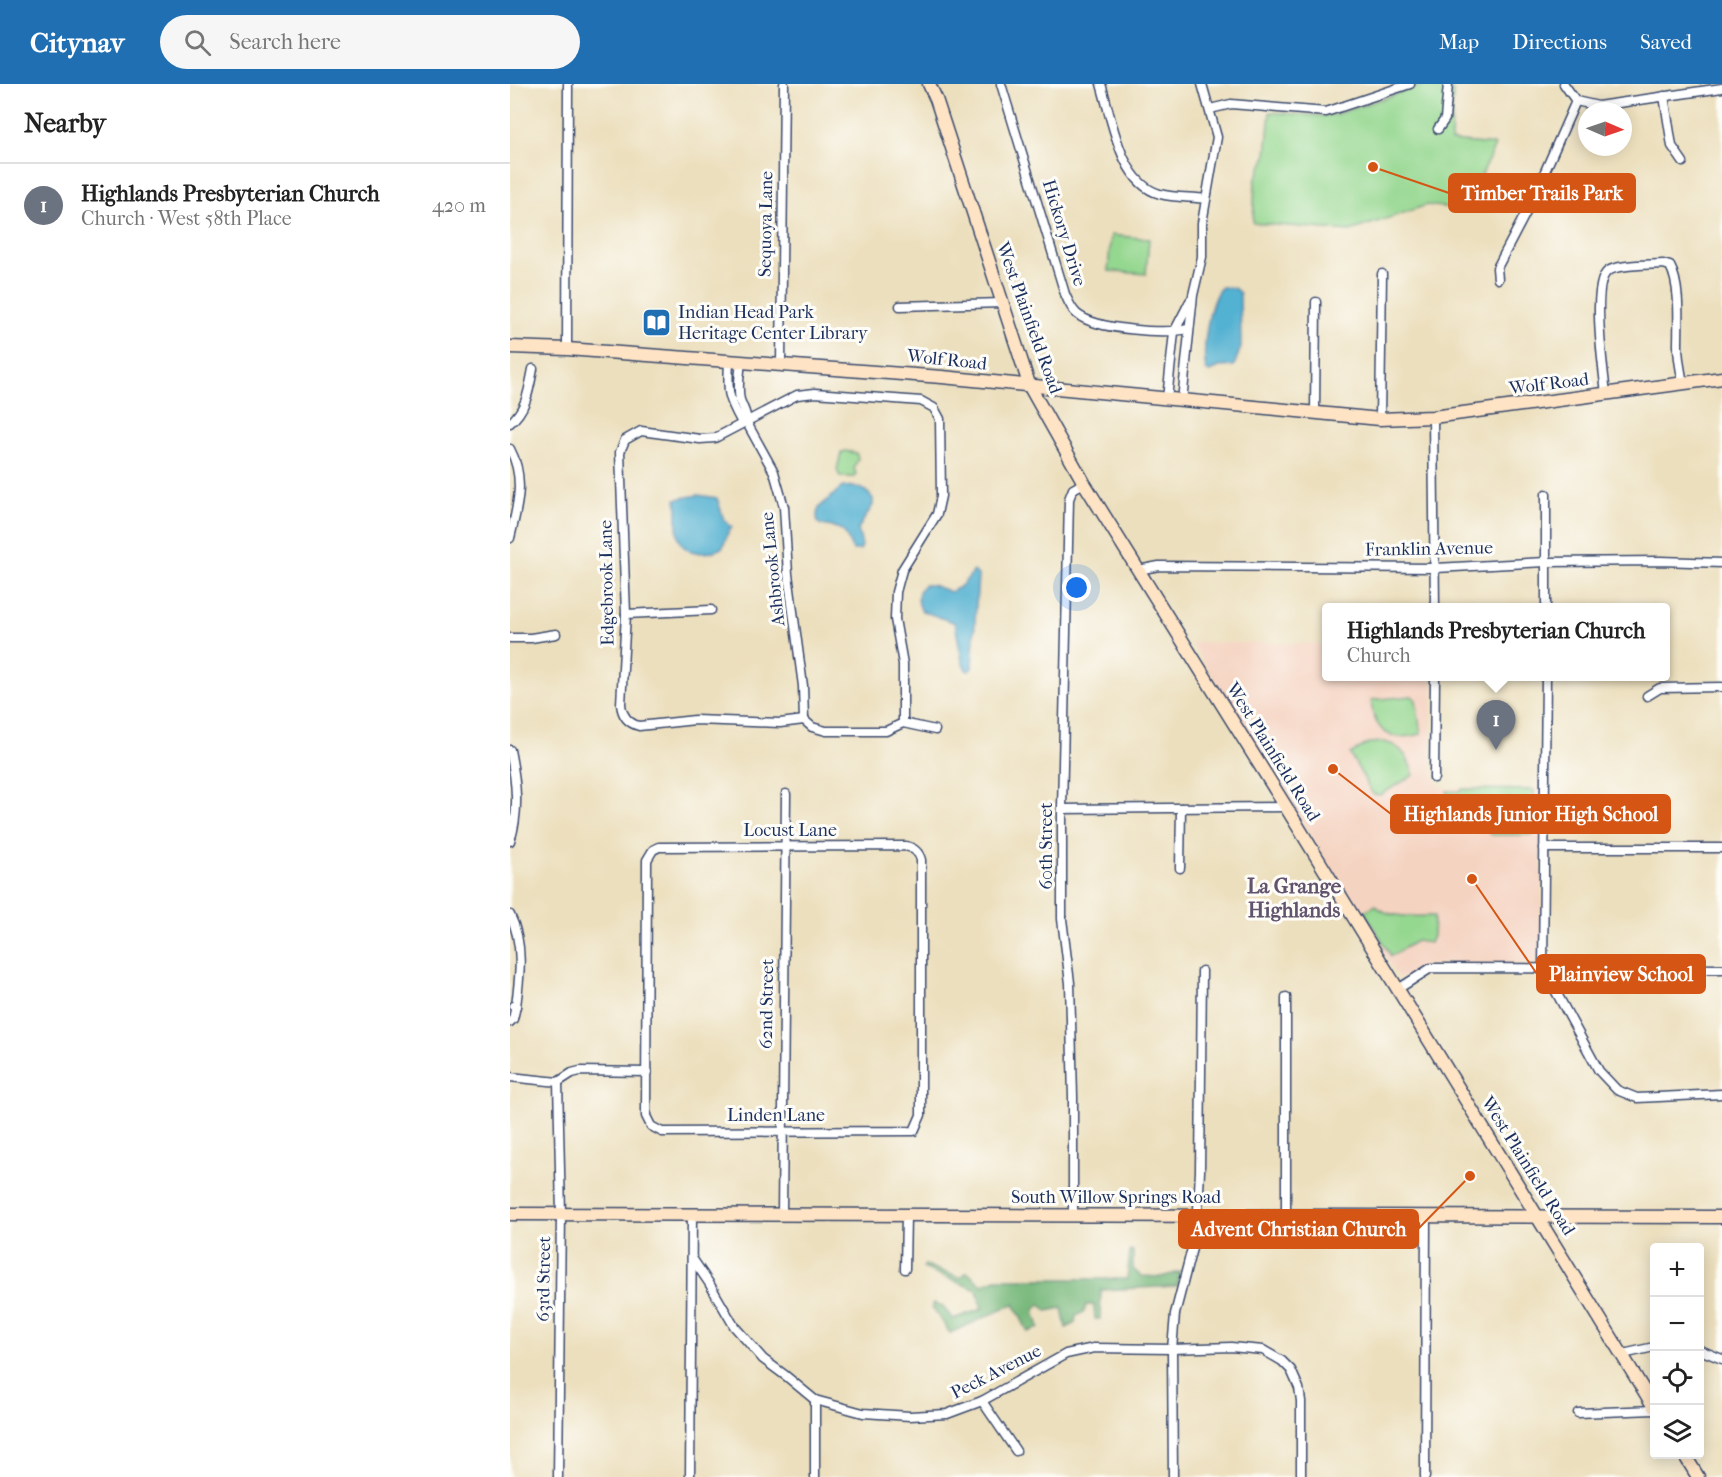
<!DOCTYPE html>
<meta charset="utf-8">
<style>
body{margin:0;font-family:"IM FELL French Canon",serif;background:#f6f6f6;color:#222}
.controls{position:absolute;right:18px;bottom:18px;display:grid;overflow:hidden;border-radius:6px;box-shadow:0 3px 15px #0003}
.controls button{width:54px;height:54px;display:grid;place-items:center;padding:0;border:0;border-bottom:2px solid #e0e0e0;background:#fff;color:#222;font:30px sans-serif}
.compass{position:absolute;left:1068px;top:18px;width:54px;height:54px;border-radius:50%;background:#fff;box-shadow:0 3px 15px #0003;rotate:92deg}
.you{position:absolute;left:567px;top:504px;width:21px;height:21px;margin:-15px;border:4px solid #fff;border-radius:50%;background:#1a73e8;box-shadow:0 0 0 9px #1a73e833}
.badge{display:grid;place-items:center;width:39px;height:39px;border-radius:50%;background:#1f6fb2;color:#fff;font-size:20px;font-weight:700}
.pin{position:absolute;translate:-50% -50px;filter:drop-shadow(0 2px 3px #0008)}
.pin::after{content:'';position:absolute;top:32px;width:21px;height:18px;background:inherit;clip-path:polygon(0 0,100% 0,50% 100%)}
.popup{position:absolute;left:812px;top:519px;width:348px;height:78px;box-sizing:border-box;display:grid;place-content:center;border-radius:6px;background:#fff;filter:drop-shadow(0 2px 4px #0005);font-size:20px;white-space:nowrap;color:#767676}
.popup b{font-size:22px;color:#222}
.popup::after{content:'';position:absolute;left:50%;top:100%;margin-left:-12px;border:12px solid transparent;border-top-color:#fff}
.list{margin:0;padding:0;list-style:none}
h2{display:flex;justify-content:space-between;align-items:center;height:78px;margin:0;padding:0 24px;font-size:26px}
h2 small{font-size:20px;font-weight:400;color:#767676}
.list li{display:grid;grid-template-columns:39px 1fr auto;gap:18px;align-items:center;box-sizing:border-box;height:84px;padding:0 24px;border-top:2px solid #e0e0e0}
.list b{display:block;font-size:22px;white-space:nowrap}
.list p{margin:0;font-size:20px;white-space:nowrap;color:#767676}
.list em{font-size:20px;font-style:normal;color:#767676}
.icon{flex:none;width:33px;height:33px;fill:none;stroke:currentColor;stroke-width:2;stroke-linecap:round;stroke-linejoin:round}
.map{position:relative;flex:none;width:1212px;height:1393px;overflow:hidden}
header{display:flex;align-items:center;gap:36px;box-sizing:border-box;height:84px;padding:0 30px;background:#1f6fb2;color:#fff}
header strong{font-size:28px}
nav{display:flex;gap:33px;margin-inline-start:auto;font-size:21px}
.search{width:420px;height:54px;background:#f6f6f6;display:flex;align-items:center;gap:15px;box-sizing:border-box;padding:0 21px;border-radius:33px;color:#767676;font-size:22px}
main{display:flex}
aside{flex:1;background:#fff}
.map>svg:first-child{display:block}
.built{fill:#f5d3c1}
.green{fill:#94d78f;stroke:#588376;stroke-width:1.5}
.forest{fill:#77b87a;stroke:#49746c;stroke-width:1.5}
.water{fill:#52b1d1;stroke:#367098;stroke-width:1.5}
.lines{fill:none;stroke-linecap:round;stroke-linejoin:round}
.street-casing{stroke:#3a496c;stroke-width:11}
.secondary-casing{stroke:#3a496c;stroke-width:15}
.street{stroke:#fff;stroke-width:8}
.secondary{stroke:#fee4c5;stroke-width:12}
.labels{text-anchor:middle;dominant-baseline:central;stroke-width:6;stroke-linejoin:round;paint-order:stroke}
.street-label{font-size:18px;fill:#1b2f5e;stroke:#fdfcf7}
.poi-label{font-size:18px;fill:#1b2f5e;stroke:#fdfcf7;text-anchor:start}
.quarter-label{font-size:21px;font-weight:bold;fill:#62546e;stroke:#fdfcf7}
.leader{fill:none;stroke:#d45514;stroke-width:2}
.callout-dot{fill:#d45514;stroke:#fdfcf7;stroke-width:2}
.callout{fill:#d45514;stroke:#d45514;stroke-width:2}
.callout-label{font-size:20px;text-anchor:middle;font-weight:bold;fill:#fff}
</style>
<header>
<strong>Citynav</strong>
<div class="search"><svg class="icon" aria-label="search" viewBox="0 0 24 24"><circle cx="10" cy="10" r="6"/><path d="M15 15l6 6"/></svg>Search here</div>
<nav><a>Map</a><a>Directions</a><a>Saved</a></nav>
</header>
<main>
<aside>
<h2>Nearby<small></small></h2>
<ul class="list">
<li><span class="badge" style="background:#6b7280">1</span><div><b>Highlands Presbyterian Church</b><p>Church · West 58th Place</p></div><em>420 m</em></li>
</ul>
</aside>
<div class="map">
<svg width="1212" height="1393" viewBox="0 0 1212 1393">
<rect width="100%" height="100%" fill="#fdfcf7"/>
<filter id="ink" filterUnits="userSpaceOnUse"><feTurbulence type="fractalNoise" baseFrequency=".0167" numOctaves="2"/><feDisplacementMap in="SourceGraphic" scale="12" xChannelSelector="R" yChannelSelector="G"/><feConvolveMatrix kernelMatrix="1 2 1 2 8 2 1 2 1" color-interpolation-filters="sRGB"/></filter>
<filter id="wash" filterUnits="userSpaceOnUse"><feTurbulence type="fractalNoise" baseFrequency=".008" numOctaves="4" result="noise"/><feDisplacementMap in="SourceGraphic" scale="24" xChannelSelector="R" yChannelSelector="G"/><feGaussianBlur stdDeviation="1.35" result="paint"/><feColorMatrix in="noise" values="0 0 0 0 0 0 0 0 0 0 0 0 0 0 0 0 0 1.4 0 .05"/><feComposite in="paint" operator="in"/></filter>
<g filter="url(#wash)">
<rect width="100%" height="100%" fill="#ecdfbd"/>
<polygon class="built" points="681,558 816,560 816,592 922,593 921,685 930,704 1032,705 1031,877 1022,880 938,879 913,882 894,894 888,893"/>
<g class="green">
<polygon points="916,0 932,0 943,7 941,57 985,61 970,95 970,112 940,124 917,121 840,147 743,139 745,97 756,72 760,28 811,32 824,31"/>
<polygon points="601,151 639,155 636,190 598,187"/>
<polygon points="335,367 346,369 348,374 344,384 346,390 344,393 330,393 327,386 331,369"/>
<path d="M902 612 906 616 911 650C880 658 864 649 861 616Z"/>
<path d="M874 658C893 662 897 673 904 691L870 711 863 710 840 670 859 659Z"/>
<polygon points="952,705 1024,706 1024,751 982,751 975,746 948,742 941,731 942,724 937,720 937,707 951,707"/>
<path d="M866 821C875 835 909 832 924 832L923 852 920 859 906 857 881 872 854 827Z"/>
</g>
<polygon class="forest" points="620,1166 623,1167 623,1185 631,1192 651,1193 670,1188 667,1202 591,1206 590,1235 585,1235 584,1221 576,1221 574,1228 566,1232 565,1239 556,1244 552,1224 537,1227 530,1220 524,1227 529,1243 518,1248 504,1220 440,1249 422,1223 424,1219 432,1222 443,1235 472,1225 467,1206 413,1184 415,1181 450,1194 457,1188 472,1201 486,1195 617,1195"/>
<g class="water">
<path d="M712 203 724 204 730 209 731 263 724 282 709 283 700 288 697 287C690 273 699 212 712 203Z"/>
<path d="M333 403C346 401 356 404 363 415V421L348 445 352 462 350 466H343C339 461 338 452 333 447 326 441 315 444 308 439 304 425 312 420 321 413 326 409 328 405 333 403Z"/>
<path d="M188 411 207 414 214 436 222 443 219 446 213 463C205 468 195 470 185 468 159 464 170 432 166 415Z"/>
<path d="M464 487 468 491 462 584 459 587 456 586 452 577 445 539 412 527C407 519 406 507 414 501H422L441 508 451 502Z"/>
</g>
</g>
<g filter="url(#ink)">
<g class="lines">
<defs>
<g id="street">
<path d="M491 0 555 210C558 217 561 225 567 230 586 246 655 250 678 245"/>
<path d="M591 0C602 35 610 99 650 110 664 114 682 113 696 115"/>
<polyline points="1054,0 1066,17"/>
<polyline points="1154,12 1162,62 1173,78"/>
<polyline points="1066,17 1088,22 1212,4"/>
<polyline points="700,25 721,20 816,28 900,0"/>
<polyline points="928,45 935,35 938,0"/>
<polyline points="988,195 987,184 1021,119 1066,17"/>
<polyline points="390,222 492,219"/>
<polyline points="57,265 58,0"/>
<path d="M219 276C218 306 216 310 231 337L237 339"/>
<path d="M231 277C230 289 227 303 230 316 233 324 237 329 237 339L264 388 274 423 278 490 293 602 294 636"/>
<polyline points="271,280 274,0"/>
<path d="M305 309 411 317 424 324 430 335 431 412 427 430 392 486 386 508 385 535 393 580V639L376 647H316L302 643 294 636 270 639 185 636 129 642C118 639 112 631 111 620L116 530 110 368 115 356 131 347 190 355 205 354 287 311Z"/>
<path d="M1096 310C1094 289 1080 199 1098 187 1108 180 1139 181 1153 180L1160 182C1171 202 1168 239 1168 262 1168 275 1171 287 1173 300"/>
<polyline points="657,315 664,248 680,217"/>
<polyline points="672,317 683,211 692,173 692,139 707,53 692,0"/>
<polyline points="805,329 806,218"/>
<polyline points="923,333 925,524"/>
<polyline points="870,335 872,190"/>
<path d="M0 339C17 325 19 305 23 285"/>
<path d="M0 365C16 395 7 424 0 454"/>
<polyline points="1036,410 1036,524"/>
<polyline points="628,486 649,482 926,484 1036,478 1150,477 1212,479"/>
<polyline points="116,530 201,526"/>
<polyline points="0,554 21,554 46,550"/>
<polyline points="1036,592 1033,884 1089,987 1107,1006 1127,1014 1212,1010"/>
<polyline points="1137,612 1150,604 1212,603"/>
<polyline points="393,639 425,646"/>
<path d="M0 666C6 696 10 727 0 757"/>
<polyline points="924,694 925,592"/>
<polyline points="552,725 776,723"/>
<path d="M396 762C404 764 409 768 411 776V1031L404 1047 152 1048 141 1042 136 1032 137 776 143 766 149 763Z"/>
<polyline points="1034,764 1212,764"/>
<polyline points="670,784 671,724"/>
<path d="M0 831C14 859 10 892 6 922"/>
<polyline points="888,905 921,884 1212,885"/>
<polyline points="776,913 776,1132"/>
<polyline points="0,938 3,935 6,922 3,922"/>
<polyline points="0,993 48,998 62,989 70,987 137,988"/>
<polyline points="272,1131 276,710"/>
<polyline points="563,1131 563,1013 560,899 552,835 552,725 559,415 563,405 574,399"/>
<polyline points="182,1174 199,1199 224,1242 253,1275 276,1292 305,1316 353,1329 400,1332 437,1330 472,1317 556,1270 584,1264 662,1265 721,1263 753,1266 772,1277 781,1286 789,1304 791,1317 791,1393"/>
<polyline points="395,1185 396,1131"/>
<polyline points="1190,1266 1212,1275"/>
<polyline points="1113,1270 1144,1263"/>
<polyline points="305,1316 305,1393"/>
<polyline points="472,1317 506,1367"/>
<polyline points="1068,1329 1144,1326"/>
<polyline points="48,1393 51,1130 48,998"/>
<polyline points="180,1393 182,1130"/>
<polyline points="663,1393 662,1265 665,1230 687,1145 690,1087 692,887"/>
<polyline points="915,1393 916,1132"/>
</g>
<g id="secondary">
<polyline points="419,0 426,15 520,303 574,399 776,723 1144,1323"/>
<polyline points="0,263 57,265 432,293 870,335 923,333 1212,294"/>
<polyline points="0,1130 1212,1133"/>
<polyline points="1174,1370 1188,1393"/>
</g>
</defs>
<use href="#street" class="street-casing"/>
<use href="#secondary" class="secondary-casing"/>
<use href="#street" class="street"/>
<use href="#secondary" class="secondary"/>
</g>
</g>
<defs>
<symbol id="library-square" viewBox="-11 -11 22 22"><rect x="-9" y="-9" width="18" height="18" rx="4" fill="#1f6fb2" stroke="#fdfcf7"/><path d="M-6-4Q-3-5.5-.7-3.5V5Q-3 3-6 4ZM6-4Q3-5.5 .7-3.5V5Q3 3 6 4Z" fill="#fff"/></symbol>
</defs>
<g fill-rule="evenodd">
<use href="#library-square" x="130" y="222" width="33" height="33"/>
</g>
<g class="labels">
<g class="street-label">
<text transform="translate(256 140) rotate(-89)">Sequoya Lane</text>
<text transform="translate(554 149) rotate(73)">Hickory Drive</text>
<text transform="translate(519 234) rotate(70)">West Plainfield Road</text>
<text transform="translate(437 276) rotate(6)">Wolf Road</text>
<text transform="translate(1039 300) rotate(-7)">Wolf Road</text>
<text transform="translate(919 465) rotate(-1)">Franklin Avenue</text>
<text transform="translate(263 485) rotate(-96)">Ashbrook Lane</text>
<text transform="translate(97 499) rotate(-91)">Edgebrook Lane</text>
<text transform="translate(763 668) rotate(58)">West Plainfield Road</text>
<text x="280" y="746">Locust Lane</text>
<text transform="translate(536 762) rotate(-90)">60th Street</text>
<text transform="translate(257 920) rotate(-89)">62nd Street</text>
<text x="266" y="1031">Linden Lane</text>
<text transform="translate(1018 1082) rotate(58)">West Plainfield Road</text>
<text x="606" y="1113">South Willow Springs Road</text>
<text transform="translate(34 1195) rotate(-89)">63rd Street</text>
<text transform="translate(486 1288) rotate(-27)">Peck Avenue</text>
</g>
<g class="poi-label">
<text x="168" y="228">Indian Head Park<tspan x="168" dy="21">Heritage Center Library</tspan></text>
</g>
<g class="quarter-label">
<text x="784" y="802">La Grange<tspan x="784" dy="24">Highlands</tspan></text>
</g>
</g>
<path class="leader" d="M863 83L939 109M823 685L881 730M962 795L1027 890M960 1092L908 1145"/>
<g class="callout-dot">
<circle cx="863" cy="83" r="6"/>
<circle cx="823" cy="685" r="6"/>
<circle cx="962" cy="795" r="6"/>
<circle cx="960" cy="1092" r="6"/>
</g>
<g class="callout">
<rect x="939" y="90" width="186" height="38" rx="6"/>
<rect x="881" y="711" width="279" height="38" rx="6"/>
<rect x="1027" y="871" width="168" height="38" rx="6"/>
<rect x="669" y="1126" width="239" height="38" rx="6"/>
</g>
<g class="callout-label">
<text x="1032" y="116">Timber Trails Park</text>
<text x="1021" y="737">Highlands Junior High School</text>
<text x="1111" y="897">Plainview School</text>
<text x="789" y="1152">Advent Christian Church</text>
</g>
</svg>
<div class="controls">
<button>+</button>
<button>−</button>
<button><svg class="icon" aria-label="locate" viewBox="0 0 24 24"><circle cx="12" cy="12" r="6"/><path d="M12 2v4M12 18v4M2 12h4M18 12h4"/></svg></button>
<button><svg class="icon" aria-label="layers" viewBox="0 0 24 24"><path d="M12 4l9 5-9 5-9-5zM3 14l9 5 9-5"/></svg></button>
</div>
<svg class="compass" viewBox="-18 -18 36 36"><path d="M0-13l5 13h-10z" fill="#e53935"/><path d="M0 13l5-13h-10z" fill="#767676"/></svg>
<div class="you"></div>
<div class="pin badge" style="left:986px;top:666px;background:#6b7280">1</div>
<div class="popup"><b>Highlands Presbyterian Church</b>Church</div>
</div>
</main>
